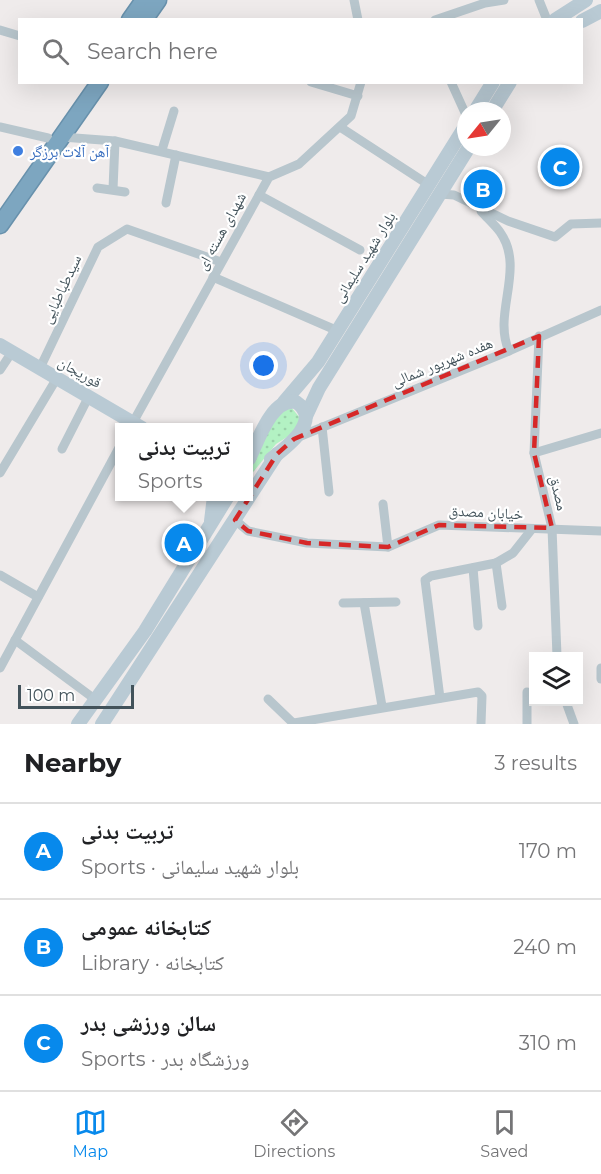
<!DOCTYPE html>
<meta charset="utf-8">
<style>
body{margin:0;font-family:Montserrat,"Noto Naskh Arabic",sans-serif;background:#f2f2f2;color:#202124}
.controls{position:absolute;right:18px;bottom:18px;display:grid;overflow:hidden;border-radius:0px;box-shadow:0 6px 24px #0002}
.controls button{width:54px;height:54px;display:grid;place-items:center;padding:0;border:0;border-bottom:2px solid #e0e0e0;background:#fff;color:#202124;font:30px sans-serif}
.compass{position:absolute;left:457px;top:102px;width:54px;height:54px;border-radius:50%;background:#fff;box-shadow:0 6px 24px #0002;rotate:240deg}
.scale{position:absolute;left:18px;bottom:15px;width:116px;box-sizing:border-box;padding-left:6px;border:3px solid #42525a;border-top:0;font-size:16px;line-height:21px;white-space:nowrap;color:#42525a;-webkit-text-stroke:4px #fff;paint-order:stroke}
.you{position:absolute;left:264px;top:366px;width:21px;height:21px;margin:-15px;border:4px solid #fff;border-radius:50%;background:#1a73e8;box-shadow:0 0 0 9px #1a73e833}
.badge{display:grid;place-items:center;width:39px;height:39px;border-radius:50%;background:#0789ec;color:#fff;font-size:20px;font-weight:700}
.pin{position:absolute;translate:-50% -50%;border:3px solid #fff;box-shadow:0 2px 6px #0006}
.popup{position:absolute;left:115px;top:423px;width:138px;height:78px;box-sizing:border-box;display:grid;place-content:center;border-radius:0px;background:#fff;filter:drop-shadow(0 2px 4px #0005);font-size:20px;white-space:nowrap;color:#757577}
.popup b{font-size:22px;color:#202124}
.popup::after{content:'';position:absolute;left:50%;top:100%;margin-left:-12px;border:12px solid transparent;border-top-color:#fff}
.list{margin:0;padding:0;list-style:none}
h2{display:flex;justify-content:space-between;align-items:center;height:78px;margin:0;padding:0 24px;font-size:26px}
h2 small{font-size:20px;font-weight:400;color:#757577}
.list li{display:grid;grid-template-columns:39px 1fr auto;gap:18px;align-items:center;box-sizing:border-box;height:96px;padding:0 24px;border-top:2px solid #e0e0e0}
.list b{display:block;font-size:22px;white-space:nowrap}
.list p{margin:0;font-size:20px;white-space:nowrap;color:#757577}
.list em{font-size:20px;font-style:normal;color:#757577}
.icon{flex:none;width:33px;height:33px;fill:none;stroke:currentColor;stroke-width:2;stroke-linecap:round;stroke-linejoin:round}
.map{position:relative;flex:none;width:601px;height:724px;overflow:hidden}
.search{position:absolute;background:#fff;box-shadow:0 6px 24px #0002;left:18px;right:18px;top:18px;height:66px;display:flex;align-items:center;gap:15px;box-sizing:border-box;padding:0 21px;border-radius:0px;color:#757577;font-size:22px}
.sheet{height:366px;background:#fff}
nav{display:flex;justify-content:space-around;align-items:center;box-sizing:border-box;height:84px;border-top:2px solid #e0e0e0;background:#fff;font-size:16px;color:#757577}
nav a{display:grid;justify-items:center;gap:3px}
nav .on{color:#0789ec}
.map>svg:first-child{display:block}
.grass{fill:url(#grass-dots)}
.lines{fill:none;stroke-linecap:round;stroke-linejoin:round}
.highway-casing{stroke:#6891ac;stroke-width:19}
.street{stroke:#b8c6cd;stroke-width:9}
.secondary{stroke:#b9cad4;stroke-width:14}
.highway{stroke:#7da6c0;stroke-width:16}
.marked{fill:none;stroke:#d62828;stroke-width:4.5;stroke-dasharray:12 8;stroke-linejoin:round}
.shop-dot{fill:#3f7fe0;stroke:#fff;stroke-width:2}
.labels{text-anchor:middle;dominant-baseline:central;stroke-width:4.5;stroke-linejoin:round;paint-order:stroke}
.shop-label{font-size:15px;fill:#366cbe;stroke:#fff;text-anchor:start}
.street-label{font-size:15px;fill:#42525a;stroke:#fff}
</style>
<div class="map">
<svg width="601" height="724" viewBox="0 0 601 724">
<defs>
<pattern id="grass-dots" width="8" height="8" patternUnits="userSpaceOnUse" patternTransform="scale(1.5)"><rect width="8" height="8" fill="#b3f2c3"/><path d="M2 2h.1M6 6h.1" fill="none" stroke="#9bd1aa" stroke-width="1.8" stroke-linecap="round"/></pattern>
</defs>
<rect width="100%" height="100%" fill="#efebeb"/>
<polygon class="grass" points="291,407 300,418 295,432 276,444 249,477 249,466 277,411"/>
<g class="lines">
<defs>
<g id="highway">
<polyline points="130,20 144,0"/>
<polyline points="144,20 158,0"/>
<polyline points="0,225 100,82"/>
</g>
</defs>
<use href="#highway" class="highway-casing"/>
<g class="street">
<polyline points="354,0 358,20"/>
<polyline points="539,0 547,20"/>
<polyline points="435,20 485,3 504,0"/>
<polyline points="0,30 20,36"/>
<polyline points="311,82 358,96"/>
<polyline points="451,82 466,115"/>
<polyline points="0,127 48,138"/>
<polyline points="340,127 429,185"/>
<polyline points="62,137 115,141 269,177"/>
<polyline points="162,150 174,111"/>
<polyline points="97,188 125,192"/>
<polyline points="113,189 115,141"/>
<polyline points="440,194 454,195 508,221 555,237 571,224 601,223"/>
<polyline points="259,195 360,250"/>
<polyline points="166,203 176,155"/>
<path d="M481 211C487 218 495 225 500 232 526 269 492 313 509 351"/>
<polyline points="213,277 338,331"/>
<polyline points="539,336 534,453 552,528 557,656"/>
<polyline points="40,368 98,247 127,229 221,262"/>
<polyline points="0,370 8,358"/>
<polyline points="131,426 269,177 299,164 351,116 361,82"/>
<polyline points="322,427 329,492"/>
<polyline points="296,438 509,351 601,310"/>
<polyline points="62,449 89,396"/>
<polyline points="534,453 601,433"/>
<polyline points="0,473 57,378"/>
<polyline points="383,504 388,547"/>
<polyline points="235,520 248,531 307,543 388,547 439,525 601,531"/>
<polyline points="473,568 478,626"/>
<polyline points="0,575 38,597"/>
<polyline points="343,603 396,602"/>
<polyline points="364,603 382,706"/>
<polyline points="502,606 496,563 513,553 532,529"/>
<polyline points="15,640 96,700"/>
<polyline points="0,668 120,446"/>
<polyline points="601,668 601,679"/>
<polyline points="440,698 425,580 431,576 496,563"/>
<polyline points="268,699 294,724"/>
<polyline points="566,702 574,724"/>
<polyline points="294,723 478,692 482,696 481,724"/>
<polyline points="527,724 527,692"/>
</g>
<g class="secondary">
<polyline points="555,20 586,0"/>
<polyline points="582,21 601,11"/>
<polyline points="475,111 493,82"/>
<polyline points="492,111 510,82"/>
<polyline points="0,345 142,428"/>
<polyline points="284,402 318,362 466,125"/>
<polyline points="306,416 319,388 469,147"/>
<path d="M249 459C258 441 272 397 296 402 323 420 287 447 271 459"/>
<polyline points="211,521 214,496"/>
<polyline points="78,724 145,631 228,496"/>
<polyline points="102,724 277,454"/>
</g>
<use href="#highway" class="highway"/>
</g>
<path class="marked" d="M539 336 534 453 552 528 439 525 388 547 307 543 248 531 235 520 277 454 294 439Z"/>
<circle class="shop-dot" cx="18" cy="151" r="6"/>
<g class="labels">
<g class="shop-label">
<text x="30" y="151">آهن آلات برزگر</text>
</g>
<g class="street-label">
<text transform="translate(221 231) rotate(-61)">شهدای هسته ای</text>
<text transform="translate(364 257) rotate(-58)">بلوار شهید سلیمانی</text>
<text transform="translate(61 289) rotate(-65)">سیدطباطبایی</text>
<text transform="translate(442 362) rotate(-22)">هفده شهریور شمالی</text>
<text transform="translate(80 372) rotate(30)">قوریجان</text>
<text transform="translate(559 493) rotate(77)">مصدق</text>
<text transform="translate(486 512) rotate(3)">خیابان مصدق</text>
</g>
</g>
</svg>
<div class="controls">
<button><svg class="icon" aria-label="layers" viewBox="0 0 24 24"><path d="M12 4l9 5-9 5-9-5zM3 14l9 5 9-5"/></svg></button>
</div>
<svg class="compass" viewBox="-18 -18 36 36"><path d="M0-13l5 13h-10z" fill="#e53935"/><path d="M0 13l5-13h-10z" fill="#757577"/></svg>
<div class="scale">100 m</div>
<div class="you"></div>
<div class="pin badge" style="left:184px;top:543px">A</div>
<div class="popup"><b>تربیت بدنی</b>Sports</div>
<div class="pin badge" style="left:483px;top:189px">B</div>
<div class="pin badge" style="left:560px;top:167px">C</div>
<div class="search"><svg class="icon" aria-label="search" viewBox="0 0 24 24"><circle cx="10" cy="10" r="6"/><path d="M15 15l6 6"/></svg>Search here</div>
</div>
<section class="sheet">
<h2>Nearby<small>3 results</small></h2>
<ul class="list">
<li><span class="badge">A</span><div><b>تربیت بدنی</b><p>Sports · بلوار شهید سلیمانی</p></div><em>170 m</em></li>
<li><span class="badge">B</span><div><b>کتابخانه عمومی</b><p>Library · کتابخانه</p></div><em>240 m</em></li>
<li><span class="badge">C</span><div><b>سالن ورزشی بدر</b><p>Sports · ورزشگاه بدر</p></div><em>310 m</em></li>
</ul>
</section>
<nav>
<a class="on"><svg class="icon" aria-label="map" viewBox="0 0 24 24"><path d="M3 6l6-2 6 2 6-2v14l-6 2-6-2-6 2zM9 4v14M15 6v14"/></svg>Map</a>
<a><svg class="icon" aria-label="directions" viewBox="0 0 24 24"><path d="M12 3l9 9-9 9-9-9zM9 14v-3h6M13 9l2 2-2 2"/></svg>Directions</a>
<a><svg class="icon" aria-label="saved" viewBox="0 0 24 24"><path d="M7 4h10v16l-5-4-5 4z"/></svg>Saved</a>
</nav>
